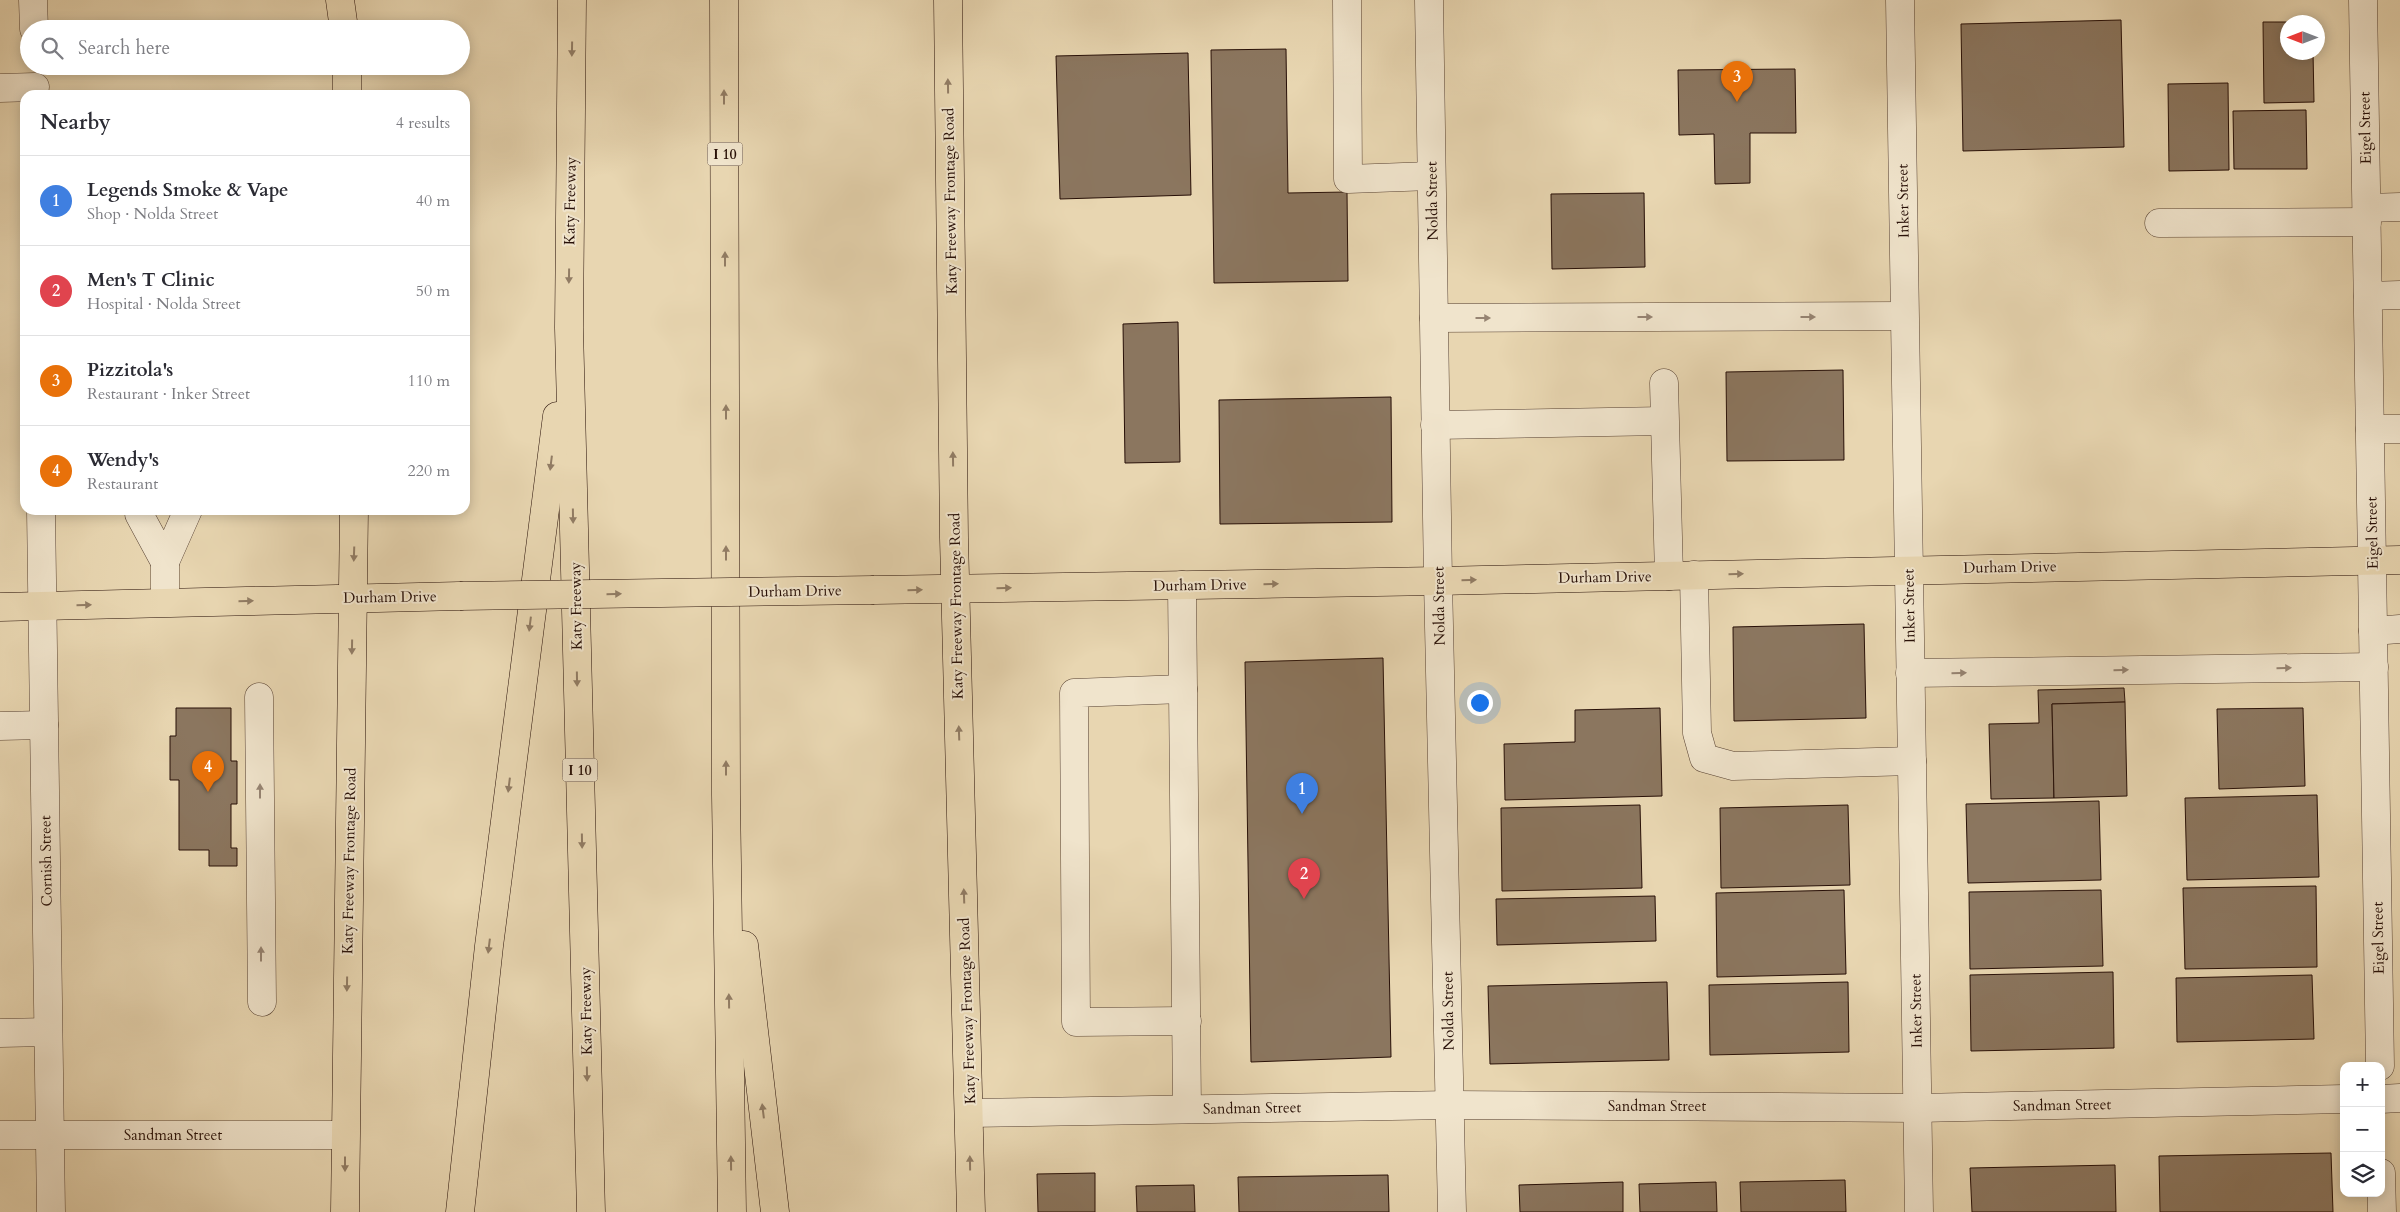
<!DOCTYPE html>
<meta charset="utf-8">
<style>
body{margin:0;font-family:Cardo,serif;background:#f7f7f7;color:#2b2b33}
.controls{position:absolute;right:15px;bottom:15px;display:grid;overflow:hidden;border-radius:10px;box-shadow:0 2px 12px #0003}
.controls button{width:45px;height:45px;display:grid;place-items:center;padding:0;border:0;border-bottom:1px solid #e1e1e2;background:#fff;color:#2b2b33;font:25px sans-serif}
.compass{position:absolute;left:2280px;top:15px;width:45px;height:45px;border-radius:50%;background:#fff;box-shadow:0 2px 12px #0003;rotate:270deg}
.you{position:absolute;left:1479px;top:702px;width:18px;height:18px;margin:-12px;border:4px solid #fff;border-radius:50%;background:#1a73e8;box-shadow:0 0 0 8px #1a73e833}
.badge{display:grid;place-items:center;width:32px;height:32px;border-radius:50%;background:#b45309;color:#fff;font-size:16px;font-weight:700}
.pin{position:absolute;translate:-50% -41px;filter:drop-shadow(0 1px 2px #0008)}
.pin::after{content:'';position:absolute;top:26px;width:18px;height:15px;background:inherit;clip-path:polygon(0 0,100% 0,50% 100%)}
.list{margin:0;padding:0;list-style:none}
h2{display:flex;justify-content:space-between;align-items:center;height:65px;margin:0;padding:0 20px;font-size:21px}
h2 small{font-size:16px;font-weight:400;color:#7c7c81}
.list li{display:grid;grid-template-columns:32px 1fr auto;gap:15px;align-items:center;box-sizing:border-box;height:90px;padding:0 20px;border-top:1px solid #e1e1e2}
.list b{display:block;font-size:19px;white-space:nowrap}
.list p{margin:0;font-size:16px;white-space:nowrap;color:#7c7c81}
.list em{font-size:16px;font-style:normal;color:#7c7c81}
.icon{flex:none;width:28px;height:28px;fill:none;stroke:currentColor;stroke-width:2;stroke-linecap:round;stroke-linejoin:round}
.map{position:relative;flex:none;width:2400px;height:1212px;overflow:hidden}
.search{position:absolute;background:#fff;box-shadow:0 2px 12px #0003;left:20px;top:20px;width:450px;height:55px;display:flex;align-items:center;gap:12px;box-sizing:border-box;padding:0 18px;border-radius:28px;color:#7c7c81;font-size:19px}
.panel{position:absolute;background:#fff;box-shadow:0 2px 12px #0003;left:20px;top:90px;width:450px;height:425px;border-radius:15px}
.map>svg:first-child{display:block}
.building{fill:#8b765f;stroke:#270f07}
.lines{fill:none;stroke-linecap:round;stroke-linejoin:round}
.minor-casing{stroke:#574132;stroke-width:29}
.major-casing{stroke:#270f07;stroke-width:29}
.highway-casing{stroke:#270f07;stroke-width:29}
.minor{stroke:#f0e4cc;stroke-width:28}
.major{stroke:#e8d6b1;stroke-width:28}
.highway{stroke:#e8d6b1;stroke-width:28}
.major-bridge-casing{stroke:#270f07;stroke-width:29;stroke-linecap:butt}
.major-bridge{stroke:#e8d6b1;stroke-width:28}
.oneway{fill:#917c64}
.oneway2{fill:#968473}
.labels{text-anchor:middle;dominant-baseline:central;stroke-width:4;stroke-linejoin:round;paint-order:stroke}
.shield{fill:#f0e4cc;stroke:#634f42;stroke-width:1}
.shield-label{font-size:14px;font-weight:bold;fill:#270f07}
.street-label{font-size:15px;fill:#270f07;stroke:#f0e4cc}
</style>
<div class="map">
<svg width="2400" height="1212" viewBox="0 0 2400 1212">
<rect width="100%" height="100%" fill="#e8d6b1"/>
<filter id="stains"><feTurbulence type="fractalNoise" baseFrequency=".004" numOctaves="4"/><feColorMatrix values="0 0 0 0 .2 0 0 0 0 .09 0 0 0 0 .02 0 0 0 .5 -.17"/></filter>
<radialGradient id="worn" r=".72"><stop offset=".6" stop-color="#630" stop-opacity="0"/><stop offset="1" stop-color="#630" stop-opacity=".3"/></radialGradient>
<g class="building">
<polygon points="2121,20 2124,147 1963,151 1961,24"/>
<polygon points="2263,22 2313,22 2288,22 2288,52 2313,52 2314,102 2264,103"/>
<polygon points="1286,49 1288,193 1347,192 1348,281 1214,283 1211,50"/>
<polygon points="1188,53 1191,195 1060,199 1056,56"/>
<polygon points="1795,69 1796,133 1750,133 1750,183 1715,184 1714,134 1679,135 1678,70"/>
<polygon points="2228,83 2229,170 2169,171 2168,84"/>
<polygon points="2306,110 2307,169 2234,169 2233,111"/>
<polygon points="1644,193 1645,267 1552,269 1551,194"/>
<polygon points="1178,322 1180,462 1125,463 1123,324"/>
<polygon points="1843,370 1844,460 1727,461 1726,372"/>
<polygon points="1391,397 1392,522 1220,524 1219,400"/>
<polygon points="1864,624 1866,718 1734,721 1733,627"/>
<polygon points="1383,658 1391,1057 1251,1062 1245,662"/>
<polygon points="2124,688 2125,702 2052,704 2054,798 1991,799 1989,724 2039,723 2038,690"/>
<polygon points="2125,702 2127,796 2054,798 2052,704"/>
<polygon points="176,708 231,708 231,761 237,761 237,804 231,804 231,848 237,848 237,866 209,866 209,850 179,850 179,780 170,780 170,736 176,736"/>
<polygon points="1660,708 1662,796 1505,800 1504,744 1575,742 1575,710"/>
<polygon points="2303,708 2305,786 2219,789 2217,709"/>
<polygon points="2317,795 2319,877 2187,880 2185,798"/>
<polygon points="2099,801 2101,880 1968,883 1966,804"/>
<polygon points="1640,805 1642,888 1502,891 1501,808"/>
<polygon points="1848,805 1850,885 1721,888 1720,808"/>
<polygon points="2316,886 2317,967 2185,969 2183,888"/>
<polygon points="1844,890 1846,974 1717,977 1716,893"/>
<polygon points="2101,890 2103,966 1970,969 1969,892"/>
<polygon points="1655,896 1656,941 1497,945 1496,899"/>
<polygon points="2113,972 2114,1048 1971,1051 1970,975"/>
<polygon points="2312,975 2314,1039 2177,1042 2176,978"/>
<polygon points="1667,982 1669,1060 1490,1064 1488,986"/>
<polygon points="1848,982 1849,1052 1710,1055 1709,985"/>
<polygon points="2331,1153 2333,1212 2160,1212 2159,1156"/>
<polygon points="2115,1165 2116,1212 1972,1212 1970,1168"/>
<polygon points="1095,1173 1095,1212 1038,1212 1037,1174"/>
<polygon points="1388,1175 1389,1212 1239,1212 1238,1177"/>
<polygon points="1845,1180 1846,1212 1741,1212 1740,1182"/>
<polygon points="1623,1182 1623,1212 1520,1212 1519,1185"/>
<polygon points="1716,1182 1717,1212 1640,1212 1639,1184"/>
<polygon points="1194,1185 1195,1212 1137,1212 1136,1186"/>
</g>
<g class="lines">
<defs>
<g id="minor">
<polyline points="33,0 34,29"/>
<polyline points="1347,0 1348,179 1431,176"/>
<polyline points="1429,0 1438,581 1452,1212"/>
<polyline points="1900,0 1919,1212"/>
<polyline points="2363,0 2380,1066"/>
<polyline points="0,88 35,87"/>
<polyline points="2367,208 2400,207"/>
<polyline points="2159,223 2367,222"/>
<polyline points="2368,296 2400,295"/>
<polyline points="1434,318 1904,316"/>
<polyline points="1664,383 1669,576"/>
<polyline points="1435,425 1664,421"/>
<polyline points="2370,429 2400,429"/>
<polyline points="41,510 51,1212"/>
<polyline points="139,510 139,514 165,562 188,510"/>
<polyline points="165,562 165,602"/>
<polyline points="1694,575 1697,733 1704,758 1733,766 1912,761"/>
<polyline points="1182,585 1187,1109"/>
<polyline points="2373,631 2400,629"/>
<polyline points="1910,673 2374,667"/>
<polyline points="1183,689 1074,693 1076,1022 1187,1021"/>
<polyline points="259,697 262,1002"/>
<polyline points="0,726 44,725"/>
<polyline points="0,1033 48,1032"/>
<polyline points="2381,1099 2400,1098"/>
<polyline points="969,1113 1451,1105 1918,1108 2344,1099"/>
<polyline points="0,1135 345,1135"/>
<polyline points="2381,1173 2382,1212"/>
</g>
<g id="major">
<polyline points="340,0 344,29"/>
<polyline points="948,0 954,538 971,1212"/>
<polyline points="347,66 347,95"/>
<polyline points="874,590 1438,581 2400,560"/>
<polyline points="0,607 460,596"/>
<polyline points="345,1212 354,510"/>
</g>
<g id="highway">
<polyline points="572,0 569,328 591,1212"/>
<polyline points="724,0 726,795 732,1212"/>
<polyline points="744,945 775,1212"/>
<polyline points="460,1212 489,946 557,416"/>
</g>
</defs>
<use href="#minor" class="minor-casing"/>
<use href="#major" class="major-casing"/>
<use href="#highway" class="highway-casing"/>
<use href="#minor" class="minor"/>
<use href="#major" class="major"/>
<use href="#highway" class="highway"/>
<defs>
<polyline id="major-bridge" points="460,596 874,590"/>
</defs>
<use href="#major-bridge" class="major-bridge-casing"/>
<use href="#major-bridge" class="major-bridge"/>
</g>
<defs><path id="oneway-solid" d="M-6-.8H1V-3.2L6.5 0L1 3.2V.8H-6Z" transform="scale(1.25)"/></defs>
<g class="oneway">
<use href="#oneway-solid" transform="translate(572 49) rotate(91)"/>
<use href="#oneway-solid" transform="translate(948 86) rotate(-91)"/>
<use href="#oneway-solid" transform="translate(724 97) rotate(-90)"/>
<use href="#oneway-solid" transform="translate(725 259) rotate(-90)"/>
<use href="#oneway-solid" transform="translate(569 276) rotate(91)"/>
<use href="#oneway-solid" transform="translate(726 412) rotate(-90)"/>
<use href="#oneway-solid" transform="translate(953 459) rotate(-91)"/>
<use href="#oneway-solid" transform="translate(551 463) rotate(97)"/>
<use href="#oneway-solid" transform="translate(573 516) rotate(89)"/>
<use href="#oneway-solid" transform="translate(726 553) rotate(-90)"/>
<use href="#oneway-solid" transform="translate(354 554) rotate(92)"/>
<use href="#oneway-solid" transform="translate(1736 574) rotate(-1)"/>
<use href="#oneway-solid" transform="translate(1469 580) rotate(-1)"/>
<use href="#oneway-solid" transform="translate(1271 584) rotate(-1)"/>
<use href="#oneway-solid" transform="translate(1004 588) rotate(-1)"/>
<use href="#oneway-solid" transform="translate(915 590) rotate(-1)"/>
<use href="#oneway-solid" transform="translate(614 594) rotate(-1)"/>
<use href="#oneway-solid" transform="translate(246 601) rotate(-1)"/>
<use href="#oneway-solid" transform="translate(84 605) rotate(-2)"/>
<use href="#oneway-solid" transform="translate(530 624) rotate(97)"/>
<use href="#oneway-solid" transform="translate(352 647) rotate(91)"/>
<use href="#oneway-solid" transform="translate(577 679) rotate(89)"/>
<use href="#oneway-solid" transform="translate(959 733) rotate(-92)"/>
<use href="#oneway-solid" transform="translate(726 768) rotate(-90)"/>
<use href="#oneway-solid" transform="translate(509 785) rotate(97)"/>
<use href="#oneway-solid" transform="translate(582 841) rotate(89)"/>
<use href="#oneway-solid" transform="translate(964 896) rotate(-92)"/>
<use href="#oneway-solid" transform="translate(489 946) rotate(97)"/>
<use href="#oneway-solid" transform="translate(347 984) rotate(91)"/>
<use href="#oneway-solid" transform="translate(729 1001) rotate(-91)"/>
<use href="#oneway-solid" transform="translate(587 1074) rotate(89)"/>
<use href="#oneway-solid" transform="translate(763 1111) rotate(-97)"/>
<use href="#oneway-solid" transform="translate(731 1163) rotate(-91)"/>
<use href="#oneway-solid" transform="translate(970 1163) rotate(-91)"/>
<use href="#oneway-solid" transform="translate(345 1164) rotate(90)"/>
</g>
<g class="oneway2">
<use href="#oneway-solid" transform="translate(1645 317)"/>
<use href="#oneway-solid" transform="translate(1808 317)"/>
<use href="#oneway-solid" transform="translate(1483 318)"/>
<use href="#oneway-solid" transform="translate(2284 668) rotate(-1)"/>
<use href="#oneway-solid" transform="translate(2121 670) rotate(-1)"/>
<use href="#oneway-solid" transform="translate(1959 673) rotate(-1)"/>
<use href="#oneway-solid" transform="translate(260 791) rotate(-90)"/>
<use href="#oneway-solid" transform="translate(261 954) rotate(-90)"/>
</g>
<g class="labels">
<g class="shield">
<rect x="707.5" y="142.5" width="35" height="23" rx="4"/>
<rect x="562.5" y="758.5" width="35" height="23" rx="4"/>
</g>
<g class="shield-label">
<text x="725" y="154">I 10</text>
<text x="580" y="770">I 10</text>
</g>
<g class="street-label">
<text transform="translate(2365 128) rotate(-91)">Eigel Street</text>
<text transform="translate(570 201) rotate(-89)">Katy Freeway</text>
<text transform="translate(950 201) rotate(-91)">Katy Freeway Frontage Road</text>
<text transform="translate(1432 201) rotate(-91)">Nolda Street</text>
<text transform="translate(1903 201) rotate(-91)">Inker Street</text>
<text transform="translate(2372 533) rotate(-91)">Eigel Street</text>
<text transform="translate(2010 567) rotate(-1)">Durham Drive</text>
<text transform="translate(1605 577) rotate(-1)">Durham Drive</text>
<text transform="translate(1200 585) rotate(-1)">Durham Drive</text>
<text transform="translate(795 591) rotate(-1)">Durham Drive</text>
<text transform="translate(390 597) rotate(-1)">Durham Drive</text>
<text transform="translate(576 606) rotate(-91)">Katy Freeway</text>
<text transform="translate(956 606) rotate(-91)">Katy Freeway Frontage Road</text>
<text transform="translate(1439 606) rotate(-91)">Nolda Street</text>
<text transform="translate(1909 606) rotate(-91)">Inker Street</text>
<text transform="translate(46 861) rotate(-91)">Cornish Street</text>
<text transform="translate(349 861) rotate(-89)">Katy Freeway Frontage Road</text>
<text transform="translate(2378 938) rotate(-91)">Eigel Street</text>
<text transform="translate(586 1011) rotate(-91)">Katy Freeway</text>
<text transform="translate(967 1011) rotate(-92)">Katy Freeway Frontage Road</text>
<text transform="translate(1448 1011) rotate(-91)">Nolda Street</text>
<text transform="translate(1916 1011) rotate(-91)">Inker Street</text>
<text transform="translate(2062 1105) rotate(-1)">Sandman Street</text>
<text x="1657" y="1106">Sandman Street</text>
<text transform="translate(1252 1108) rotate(-1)">Sandman Street</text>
<text x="173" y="1135">Sandman Street</text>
</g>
</g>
<rect width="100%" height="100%" filter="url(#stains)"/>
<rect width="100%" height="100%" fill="url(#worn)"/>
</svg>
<div class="controls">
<button>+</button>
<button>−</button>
<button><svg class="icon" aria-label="layers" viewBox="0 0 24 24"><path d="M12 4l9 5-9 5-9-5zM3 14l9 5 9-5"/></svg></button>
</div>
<svg class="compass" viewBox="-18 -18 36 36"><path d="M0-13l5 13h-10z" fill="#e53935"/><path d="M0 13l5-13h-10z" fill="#7c7c81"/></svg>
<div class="you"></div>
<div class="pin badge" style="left:1302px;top:814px;background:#3f7fe0">1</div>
<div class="pin badge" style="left:1304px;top:899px;background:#e0444e">2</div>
<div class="pin badge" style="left:1737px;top:102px;background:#e8710a">3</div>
<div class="pin badge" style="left:208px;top:792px;background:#e8710a">4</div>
<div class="search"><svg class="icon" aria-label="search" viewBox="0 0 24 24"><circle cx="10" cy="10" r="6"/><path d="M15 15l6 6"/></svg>Search here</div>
<section class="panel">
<h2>Nearby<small>4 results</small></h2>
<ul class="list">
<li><span class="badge" style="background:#3f7fe0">1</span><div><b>Legends Smoke &amp; Vape</b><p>Shop · Nolda Street</p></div><em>40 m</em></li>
<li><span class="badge" style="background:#e0444e">2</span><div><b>Men's T Clinic</b><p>Hospital · Nolda Street</p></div><em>50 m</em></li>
<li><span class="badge" style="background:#e8710a">3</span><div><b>Pizzitola's</b><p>Restaurant · Inker Street</p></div><em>110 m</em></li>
<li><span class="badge" style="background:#e8710a">4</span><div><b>Wendy's</b><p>Restaurant</p></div><em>220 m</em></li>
</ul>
</section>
</div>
